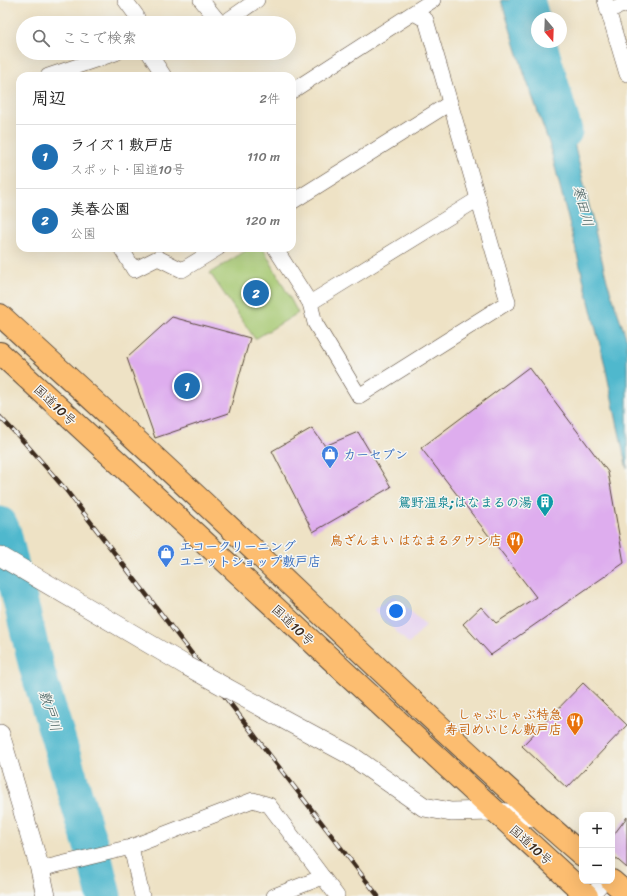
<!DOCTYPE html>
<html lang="ja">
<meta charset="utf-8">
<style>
body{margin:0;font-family:Sriracha,"Klee One",sans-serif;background:#f2f2f2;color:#222}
.controls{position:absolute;right:12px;bottom:12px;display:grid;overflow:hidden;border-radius:8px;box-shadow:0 4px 16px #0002}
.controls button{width:36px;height:36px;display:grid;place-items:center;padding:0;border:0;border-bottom:1px solid #e0e0e0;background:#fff;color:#222;font:20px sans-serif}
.compass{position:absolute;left:531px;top:12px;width:36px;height:36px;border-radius:50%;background:#fff;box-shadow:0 4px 16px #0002;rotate:161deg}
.you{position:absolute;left:396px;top:611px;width:14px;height:14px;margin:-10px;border:3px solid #fff;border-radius:50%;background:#1a73e8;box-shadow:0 0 0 6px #1a73e833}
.badge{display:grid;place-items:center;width:26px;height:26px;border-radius:50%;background:#1f6fb2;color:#fff;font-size:13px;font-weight:700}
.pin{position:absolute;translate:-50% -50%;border:2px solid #fff;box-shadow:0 1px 4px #0006}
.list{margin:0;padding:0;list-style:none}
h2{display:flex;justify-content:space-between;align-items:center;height:52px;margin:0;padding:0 16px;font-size:17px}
h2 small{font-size:13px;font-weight:400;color:#767676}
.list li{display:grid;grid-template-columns:26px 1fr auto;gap:12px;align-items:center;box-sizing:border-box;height:64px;padding:0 16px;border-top:1px solid #e0e0e0}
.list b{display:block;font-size:15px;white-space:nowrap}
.list p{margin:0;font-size:13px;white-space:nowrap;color:#767676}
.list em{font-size:13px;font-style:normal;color:#767676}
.icon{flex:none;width:22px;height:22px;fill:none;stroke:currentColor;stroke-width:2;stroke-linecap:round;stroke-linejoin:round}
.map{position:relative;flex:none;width:627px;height:896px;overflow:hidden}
.search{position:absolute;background:#fff;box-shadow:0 4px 16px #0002;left:16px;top:16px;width:280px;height:44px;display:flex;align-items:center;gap:10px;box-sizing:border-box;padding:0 14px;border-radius:22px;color:#767676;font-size:15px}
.panel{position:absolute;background:#fff;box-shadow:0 4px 16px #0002;left:16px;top:72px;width:280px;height:180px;border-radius:12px}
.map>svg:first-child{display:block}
.built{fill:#e6d2f0}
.green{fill:#a6c871;stroke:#707948}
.water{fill:#4fb8cd;stroke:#457176}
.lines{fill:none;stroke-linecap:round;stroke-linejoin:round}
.river{stroke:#4fb8cd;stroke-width:35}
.building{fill:#deadee}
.minor-casing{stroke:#564637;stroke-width:16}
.tertiary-casing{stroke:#564637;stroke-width:20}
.trunk-casing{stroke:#564637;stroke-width:24}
.minor{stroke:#fff;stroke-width:15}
.tertiary{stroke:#fff;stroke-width:19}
.trunk{stroke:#fcbd6f;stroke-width:22}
.rail-casing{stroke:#3b2a1e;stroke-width:4.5}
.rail{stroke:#f6f6f2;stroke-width:3;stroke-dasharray:9;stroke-linecap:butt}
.tertiary-bridge-casing{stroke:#564637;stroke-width:20;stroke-linecap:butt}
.tertiary-bridge{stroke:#fff;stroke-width:19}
.labels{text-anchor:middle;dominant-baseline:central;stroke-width:3;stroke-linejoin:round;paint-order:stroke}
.street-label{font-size:13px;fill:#3b2a1e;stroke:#f6f6f2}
.shop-label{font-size:13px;font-weight:bold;fill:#366cbe;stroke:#f6f6f2;text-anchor:start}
.culture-label{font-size:13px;font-weight:bold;fill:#0d838f;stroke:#f6f6f2;text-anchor:end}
.food-label{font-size:13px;font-weight:bold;fill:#c56008;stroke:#f6f6f2;text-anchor:end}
.water-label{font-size:14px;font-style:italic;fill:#425c5b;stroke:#f6f6f2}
</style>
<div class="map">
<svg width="627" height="896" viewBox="0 0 627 896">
<rect width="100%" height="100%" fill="#f6f6f2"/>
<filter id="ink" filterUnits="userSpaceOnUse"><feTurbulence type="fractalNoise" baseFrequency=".025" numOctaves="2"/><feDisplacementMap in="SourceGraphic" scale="8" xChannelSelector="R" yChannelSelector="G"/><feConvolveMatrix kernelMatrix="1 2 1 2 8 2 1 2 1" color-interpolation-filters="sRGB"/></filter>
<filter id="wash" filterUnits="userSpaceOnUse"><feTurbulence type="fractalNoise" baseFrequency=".012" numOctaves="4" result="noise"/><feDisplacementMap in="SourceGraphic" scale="16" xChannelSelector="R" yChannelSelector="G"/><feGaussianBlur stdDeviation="0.9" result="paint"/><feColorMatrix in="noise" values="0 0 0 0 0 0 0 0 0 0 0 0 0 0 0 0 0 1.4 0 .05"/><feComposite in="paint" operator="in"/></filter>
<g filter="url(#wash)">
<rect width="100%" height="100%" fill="#eee2c5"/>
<polygon class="built" points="394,596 426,625 409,644 374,610"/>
<polygon class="green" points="250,248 263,248 298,313 255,339 210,273"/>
<polygon class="water" points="501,0 513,0 523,37 562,103 571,130 607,281 627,340 627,469 604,361 549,143 525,76"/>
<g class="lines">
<g class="river">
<polyline points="527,0 537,34"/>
<polyline points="539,42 565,131"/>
<polyline points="0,524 4,533 36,666 95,859 104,896"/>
</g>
</g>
<g id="blocks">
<g class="building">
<polygon points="172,317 250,338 229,413 155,438 127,358"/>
<polygon points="529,367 608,472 624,563 491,655 463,624 481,607 496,623 536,597 421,448"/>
<polygon points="312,428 325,446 358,432 391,487 313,532 272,451"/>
<polygon points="583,683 627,725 567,788 522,746"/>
<polygon points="627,817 627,868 612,855 612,837"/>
</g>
</g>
</g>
<g filter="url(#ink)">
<use href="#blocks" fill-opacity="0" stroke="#564637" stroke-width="1"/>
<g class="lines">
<defs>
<g id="minor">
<polyline points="125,0 136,15 139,23"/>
<polyline points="201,0 220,23"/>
<polyline points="605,0 627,74"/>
<polyline points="608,10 627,4"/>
<polyline points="224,23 257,0"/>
<polyline points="149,53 164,76"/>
<polyline points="48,76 116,53"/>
<polyline points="292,91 433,0"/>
<polyline points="292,202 450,103"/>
<polyline points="121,248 134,270 158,258 182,270 218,248"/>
<polyline points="275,248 310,303 315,323 359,396 508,302 426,20 414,13"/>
<polyline points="310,303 478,199"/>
<polyline points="131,847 142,896"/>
<polyline points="40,869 131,847 253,800 269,805 337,896"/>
<polyline points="274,896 323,877"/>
<polyline points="591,896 604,881"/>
</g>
<g id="tertiary">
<polyline points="0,556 187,666"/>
<polyline points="274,714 350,755 424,807 451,812 493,811 540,818"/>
<polyline points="0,734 40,869 46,896"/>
</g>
<g id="trunk">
<path d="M0 315C80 388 161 462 240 537 353 644 465 753 582 855"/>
<polyline points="0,353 587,896"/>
<polyline points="612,881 627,894"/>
</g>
</defs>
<use href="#minor" class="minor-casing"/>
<use href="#tertiary" class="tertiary-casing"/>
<use href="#trunk" class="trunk-casing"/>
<use href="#minor" class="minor"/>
<use href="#tertiary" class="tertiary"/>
<use href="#trunk" class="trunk"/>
<defs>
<polyline id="rail" points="0,417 25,443 66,490 378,896"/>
</defs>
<use href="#rail" class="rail-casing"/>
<use href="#rail" class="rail"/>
<defs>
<polyline id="tertiary-bridge" points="187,666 274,714"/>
</defs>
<use href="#tertiary-bridge" class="tertiary-bridge-casing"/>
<use href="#tertiary-bridge" class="tertiary-bridge"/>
</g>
</g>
<defs>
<symbol id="shop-pin" viewBox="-11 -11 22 30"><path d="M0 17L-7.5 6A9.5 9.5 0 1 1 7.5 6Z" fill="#3f7fe0" stroke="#f6f6f2"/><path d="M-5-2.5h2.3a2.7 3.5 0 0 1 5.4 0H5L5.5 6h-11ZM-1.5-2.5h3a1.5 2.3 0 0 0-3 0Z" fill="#fff"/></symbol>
<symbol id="building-pin" viewBox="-11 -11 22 30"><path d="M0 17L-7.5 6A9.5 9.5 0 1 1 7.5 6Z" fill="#0f9aa8" stroke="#f6f6f2"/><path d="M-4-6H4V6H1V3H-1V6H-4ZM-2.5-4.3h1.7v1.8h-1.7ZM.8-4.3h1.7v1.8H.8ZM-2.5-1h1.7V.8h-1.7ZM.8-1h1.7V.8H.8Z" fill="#fff"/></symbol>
<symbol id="restaurant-pin" viewBox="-11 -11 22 30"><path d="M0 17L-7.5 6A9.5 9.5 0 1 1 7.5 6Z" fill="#e8710a" stroke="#f6f6f2"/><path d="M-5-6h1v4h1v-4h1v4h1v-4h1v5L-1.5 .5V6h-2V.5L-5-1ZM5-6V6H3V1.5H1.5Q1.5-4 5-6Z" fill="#fff"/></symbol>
</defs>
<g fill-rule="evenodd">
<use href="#shop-pin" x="320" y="444" width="20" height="27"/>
<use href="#building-pin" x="535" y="492" width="20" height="27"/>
<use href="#restaurant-pin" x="505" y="530" width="20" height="27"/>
<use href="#shop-pin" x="156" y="543" width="20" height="27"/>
<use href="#restaurant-pin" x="565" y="711" width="20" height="27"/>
</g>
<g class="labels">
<g class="street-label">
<text transform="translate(55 405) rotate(43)">国道10号</text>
<text transform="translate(293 625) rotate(43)">国道10号</text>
<text transform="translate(531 845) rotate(42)">国道10号</text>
</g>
<g class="shop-label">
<text x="343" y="454">カーセブン</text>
<text x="179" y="546">エコークリーニング<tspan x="179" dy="15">ユニットショップ敷戸店</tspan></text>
</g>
<g class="culture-label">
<text x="532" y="502">鴛野温泉;はなまるの湯</text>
</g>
<g class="food-label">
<text x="502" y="540">鳥ざんまい はなまるタウン店</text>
<text x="562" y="714">しゃぶしゃぶ特急<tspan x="562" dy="15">寿司めいじん敷戸店</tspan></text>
</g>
<g class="water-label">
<text transform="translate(583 206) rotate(75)">寒田川</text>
<text transform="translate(50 711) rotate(73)">敷戸川</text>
</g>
</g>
</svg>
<div class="controls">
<button>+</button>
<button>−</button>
</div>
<svg class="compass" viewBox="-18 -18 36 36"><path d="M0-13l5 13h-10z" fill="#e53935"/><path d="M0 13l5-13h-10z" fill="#767676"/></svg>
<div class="you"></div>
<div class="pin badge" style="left:187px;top:386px">1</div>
<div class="pin badge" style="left:256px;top:293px">2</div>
<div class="search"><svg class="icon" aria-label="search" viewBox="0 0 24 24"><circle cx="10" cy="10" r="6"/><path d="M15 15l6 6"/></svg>ここで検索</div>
<section class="panel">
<h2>周辺<small>2件</small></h2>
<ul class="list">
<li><span class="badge">1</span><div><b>ライズ１敷戸店</b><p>スポット · 国道10号</p></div><em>110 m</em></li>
<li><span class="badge">2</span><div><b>美春公園</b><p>公園</p></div><em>120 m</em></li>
</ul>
</section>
</div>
